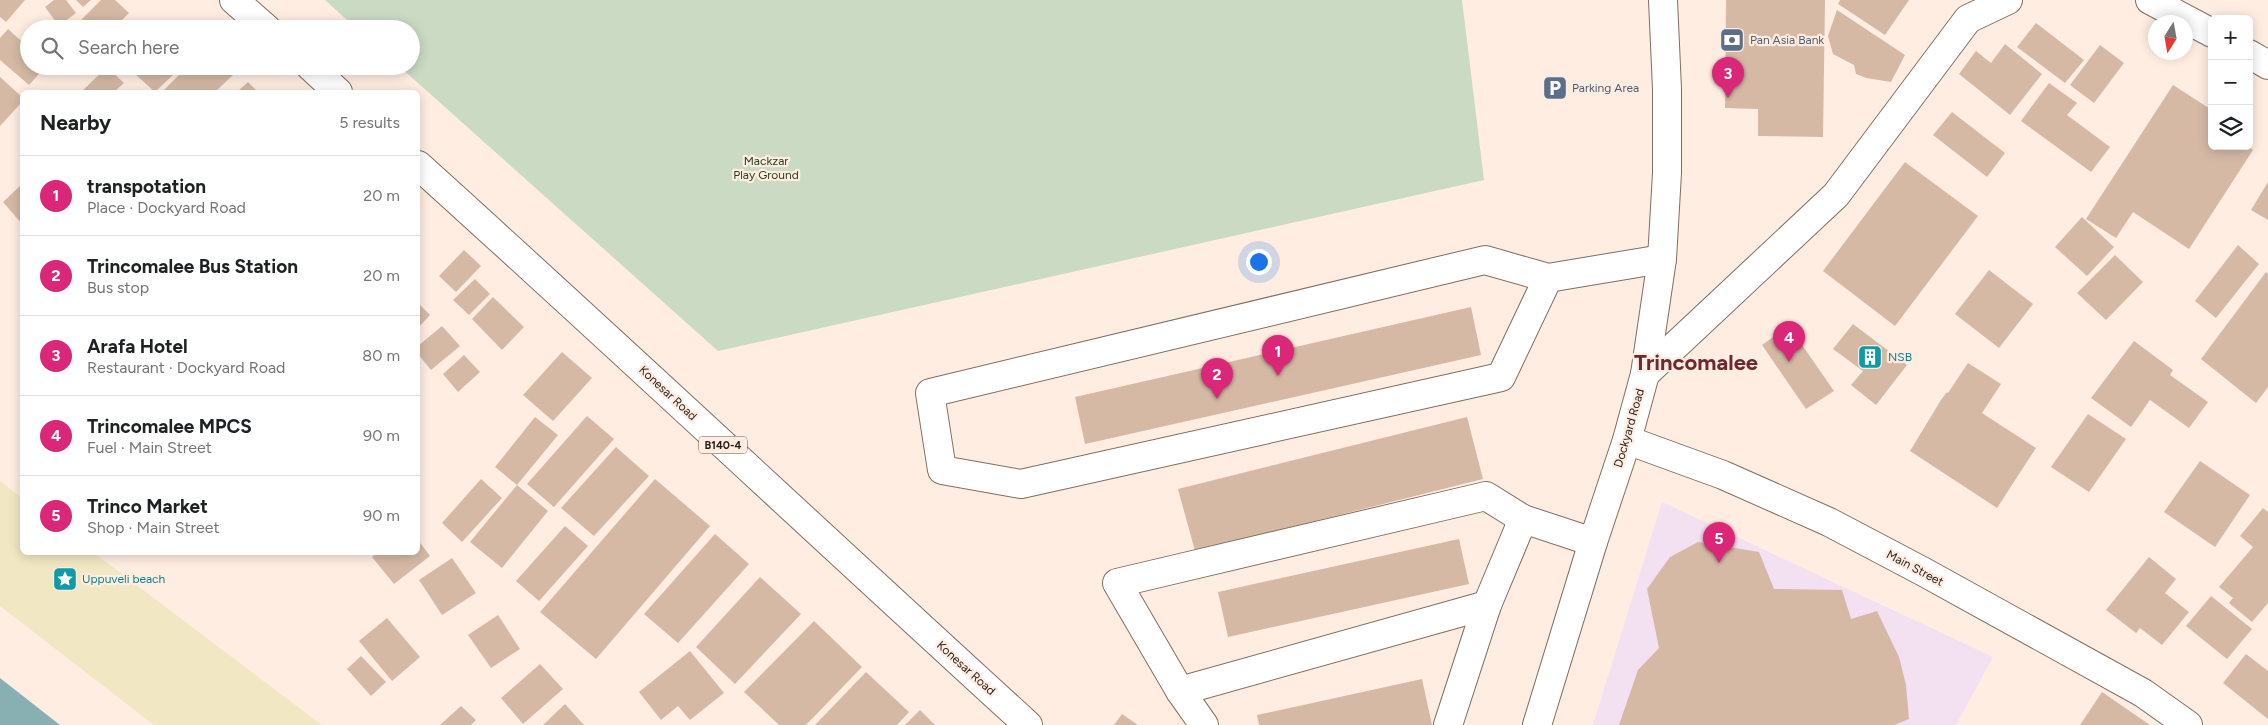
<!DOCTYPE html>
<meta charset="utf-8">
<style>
body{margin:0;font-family:Figtree,sans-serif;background:#f2f2f2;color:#202124}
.controls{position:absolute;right:15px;top:15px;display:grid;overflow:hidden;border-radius:8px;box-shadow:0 2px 12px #0003}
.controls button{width:45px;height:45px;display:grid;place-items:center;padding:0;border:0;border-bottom:1px solid #e0e0e0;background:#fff;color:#202124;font:25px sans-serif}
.compass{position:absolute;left:2148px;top:15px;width:45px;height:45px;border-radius:50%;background:#fff;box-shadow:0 2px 12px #0003;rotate:191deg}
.you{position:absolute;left:1258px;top:261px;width:18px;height:18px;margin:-12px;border:4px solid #fff;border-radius:50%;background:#1a73e8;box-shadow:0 0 0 8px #1a73e833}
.badge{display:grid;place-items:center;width:32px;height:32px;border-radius:50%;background:#db2777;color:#fff;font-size:16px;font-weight:700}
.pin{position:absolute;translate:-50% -41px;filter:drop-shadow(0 1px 2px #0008)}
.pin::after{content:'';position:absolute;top:26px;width:18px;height:15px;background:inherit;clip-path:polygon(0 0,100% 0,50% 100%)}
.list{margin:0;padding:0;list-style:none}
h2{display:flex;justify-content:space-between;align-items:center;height:65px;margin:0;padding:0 20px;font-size:21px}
h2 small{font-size:16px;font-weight:400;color:#757577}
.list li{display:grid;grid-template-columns:32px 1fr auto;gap:15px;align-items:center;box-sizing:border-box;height:80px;padding:0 20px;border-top:1px solid #e0e0e0}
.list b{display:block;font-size:19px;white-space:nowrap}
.list p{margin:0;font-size:16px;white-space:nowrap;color:#757577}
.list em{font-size:16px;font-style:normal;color:#757577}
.icon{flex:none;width:28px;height:28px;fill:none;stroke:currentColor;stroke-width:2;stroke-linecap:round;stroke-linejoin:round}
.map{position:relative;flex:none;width:2268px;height:725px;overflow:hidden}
.search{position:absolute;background:#fff;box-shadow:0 2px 12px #0003;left:20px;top:20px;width:400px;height:55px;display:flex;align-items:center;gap:12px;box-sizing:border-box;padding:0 18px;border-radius:28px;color:#757577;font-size:19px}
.panel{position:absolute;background:#fff;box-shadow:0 2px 12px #0003;left:20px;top:90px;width:400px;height:465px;border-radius:8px}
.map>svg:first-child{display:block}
.commercial{fill:#f3e0f1}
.green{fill:#cadac3}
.sand{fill:#f1e7c2}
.water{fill:#88b0b2}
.building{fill:#d5b9a5}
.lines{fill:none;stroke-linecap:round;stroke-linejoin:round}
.minor-casing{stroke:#816e60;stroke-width:30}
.major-casing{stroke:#816e60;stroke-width:30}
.minor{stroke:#fff;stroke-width:28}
.major{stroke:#fff;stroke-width:28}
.labels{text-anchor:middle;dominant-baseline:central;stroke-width:4.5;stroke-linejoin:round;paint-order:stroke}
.shield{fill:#ffede1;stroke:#675d55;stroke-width:1}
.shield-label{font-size:11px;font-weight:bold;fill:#261f19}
.service-label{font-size:12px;fill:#4e5e75;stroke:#ffede1;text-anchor:start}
.park-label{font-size:12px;fill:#27421a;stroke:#ffede1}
.culture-label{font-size:12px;fill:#0d838f;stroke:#ffede1;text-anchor:start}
.street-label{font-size:12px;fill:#261f19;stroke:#ffede1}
.town-label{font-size:22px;font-weight:bold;fill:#6e2830;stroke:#ffede1}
</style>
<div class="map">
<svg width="2268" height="725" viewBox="0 0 2268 725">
<rect width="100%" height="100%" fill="#ffede1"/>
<polygon class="commercial" points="1662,502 1993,657 1956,725 1593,725"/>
<polygon class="green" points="325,0 1462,0 1484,180 718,351 399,66 411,66 411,29 357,29"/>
<polygon class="sand" points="0,481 22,498 22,552 94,553 322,725 154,725 0,606"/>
<polygon class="water" points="0,678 60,725 0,725"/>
<g class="building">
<polygon points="0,0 25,0 6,22 0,17"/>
<polygon points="54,0 66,0 76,13 59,26 45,7"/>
<polygon points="76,0 91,0 83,7"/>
<polygon points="101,0 115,0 129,13 113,29 72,29"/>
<polygon points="1726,0 1825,0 1823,137 1758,136 1758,109 1725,108"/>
<polygon points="1840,0 1909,0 1885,35 1838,4"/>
<polygon points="1837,10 1905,55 1891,82 1866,78 1856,74 1854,65 1833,54 1828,36"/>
<polygon points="185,20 194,29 177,29"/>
<polygon points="2036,23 2084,60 2065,83 2017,47"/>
<polygon points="8,29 29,48 29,66 46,66 29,85 0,60 0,38"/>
<polygon points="2005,44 2042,74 2010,115 1959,74 1976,51 1991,63"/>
<polygon points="2100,45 2124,63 2094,103 2070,85"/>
<polygon points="126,66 170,66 176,72 155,92"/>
<polygon points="188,66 225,66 233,75 215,92 162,92"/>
<polygon points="107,67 124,83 114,92 81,92"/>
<polygon points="0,77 22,97 22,102 0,126"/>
<polygon points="248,82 258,92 237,92"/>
<polygon points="2049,83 2077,103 2067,115 2110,147 2091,172 2021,121"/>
<polygon points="2173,85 2212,110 2212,146 2247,146 2253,150 2189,249 2133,212 2116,238 2086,219"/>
<polygon points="1952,112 2005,153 1987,177 1933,135"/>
<polygon points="1905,162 1978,216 1895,326 1823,271"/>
<polygon points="2268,182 2268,220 2251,210"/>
<polygon points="22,184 22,224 3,202"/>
<polygon points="2082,217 2114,247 2087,276 2055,247"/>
<polygon points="2238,245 2259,264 2216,318 2195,301"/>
<polygon points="464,250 481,266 456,292 439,276"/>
<polygon points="2115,255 2143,282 2106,320 2077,293"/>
<polygon points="1989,270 2033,304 1999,348 1955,314"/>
<polygon points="2266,272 2268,274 2268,387 2256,403 2201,359"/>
<polygon points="475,279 490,294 469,315 453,300"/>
<polygon points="493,297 524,327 502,350 472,319"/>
<polygon points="418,303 430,315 418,328"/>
<polygon points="1471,307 1481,355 1085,444 1075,397"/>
<polygon points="1853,324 1907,365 1876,405 1851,385 1863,371 1833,349"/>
<polygon points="442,326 460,346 431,370 418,354 418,346"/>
<polygon points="1789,326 1834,391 1806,409 1762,345"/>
<polygon points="2134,341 2173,370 2170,375 2208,402 2189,428 2150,400 2131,427 2091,398"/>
<polygon points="562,352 592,378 553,421 523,395"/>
<polygon points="464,355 480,372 458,392 443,374"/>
<polygon points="1968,363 2001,384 1982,413 2036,448 1997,508 1910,451 1941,400 1947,392 1948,393"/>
<polygon points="2088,414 2126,439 2089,492 2051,467"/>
<polygon points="587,416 614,439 554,507 527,484"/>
<polygon points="535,417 558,435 517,485 548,511 502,568 470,542 517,485 495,467"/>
<polygon points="1467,417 1483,479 1195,551 1178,489"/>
<polygon points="616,447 649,476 594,536 561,508"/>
<polygon points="2200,461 2250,495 2215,547 2164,512"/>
<polygon points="481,479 502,498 462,542 442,523"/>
<polygon points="655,479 710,526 596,659 540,612"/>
<polygon points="2263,508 2268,512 2268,603 2252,622 2229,603 2233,598 2219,587 2253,547 2240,536"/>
<polygon points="565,526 588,546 539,601 516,581"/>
<polygon points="715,534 749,564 678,643 644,614"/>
<polygon points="1459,539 1469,584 1228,637 1218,592"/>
<polygon points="418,540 430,556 394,584 372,557 377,552 418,552"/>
<polygon points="1698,542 1759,552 1774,589 1842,590 1851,619 1877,611 1899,657 1906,685 1909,719 1894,725 1619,725 1638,670 1659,648 1647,589 1670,557"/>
<polygon points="2149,557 2176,579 2165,593 2189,612 2162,645 2140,628 2136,633 2106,610"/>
<polygon points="452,558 476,593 442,615 419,580"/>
<polygon points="760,577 801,614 735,684 696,647"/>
<polygon points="2211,596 2252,629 2227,659 2186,626"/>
<polygon points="498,615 520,649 491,668 468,635"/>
<polygon points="387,618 420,657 392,681 359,641"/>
<polygon points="814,621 862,667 806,725 779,725 744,692"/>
<polygon points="690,651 724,693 690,720 678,706 661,720 639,692"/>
<polygon points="2246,654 2268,671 2268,719 2223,683"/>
<polygon points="361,656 386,682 371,696 347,669"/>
<polygon points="540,664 563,689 523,724 501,698"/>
<polygon points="866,672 909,712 897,725 815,725"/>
<polygon points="1422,679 1432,725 1259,725 1257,715"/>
<polygon points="2102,692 2150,725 2080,725"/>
<polygon points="565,704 584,725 543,725"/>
<polygon points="461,706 476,720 471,725 440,725"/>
<polygon points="920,710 935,725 905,725"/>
<polygon points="1122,714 1138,725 1114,725"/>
</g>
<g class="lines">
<defs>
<g id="minor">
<polyline points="2150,0 2212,33"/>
<polyline points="2249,54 2268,65"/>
<polyline points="1548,278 1501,377 1021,484 942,470 930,393 1485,260 1548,278 1662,259"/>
<polyline points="1645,374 1836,195 1968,19 2008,0"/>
<polyline points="1180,691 1487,605"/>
<polyline points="1204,725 1180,691 1117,583 1486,496 1523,519 1593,542"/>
<polyline points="1448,725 1487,605 1523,519"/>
</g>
<g id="major">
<polyline points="234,0 267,29"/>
<polyline points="310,66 338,92"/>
<path d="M418 165C623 350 824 539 1028 725"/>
<polyline points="1627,440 1723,475 1829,522 1922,571 2143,693 2188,725"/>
<polyline points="1537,725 1593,542 1627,440 1645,374 1662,259 1667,173 1667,89 1663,0"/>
</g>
</defs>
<use href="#minor" class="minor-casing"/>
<use href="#major" class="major-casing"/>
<use href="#minor" class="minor"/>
<use href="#major" class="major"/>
</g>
<defs>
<symbol id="bank-square" viewBox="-11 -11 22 22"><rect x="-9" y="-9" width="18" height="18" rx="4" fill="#5c6f8a" stroke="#ffede1"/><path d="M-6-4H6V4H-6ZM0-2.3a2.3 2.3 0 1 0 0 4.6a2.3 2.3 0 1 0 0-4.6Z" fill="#fff"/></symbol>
<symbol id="parking-square" viewBox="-11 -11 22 22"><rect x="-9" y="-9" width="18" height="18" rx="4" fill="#5c6f8a" stroke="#ffede1"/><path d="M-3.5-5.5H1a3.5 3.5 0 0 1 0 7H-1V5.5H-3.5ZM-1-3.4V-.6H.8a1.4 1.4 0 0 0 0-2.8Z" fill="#fff"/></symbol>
<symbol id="building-square" viewBox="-11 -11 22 22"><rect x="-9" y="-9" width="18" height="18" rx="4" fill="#0f9aa8" stroke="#ffede1"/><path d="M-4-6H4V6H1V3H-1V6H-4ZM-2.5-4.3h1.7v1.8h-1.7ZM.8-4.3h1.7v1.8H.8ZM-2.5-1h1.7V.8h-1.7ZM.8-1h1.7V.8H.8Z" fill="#fff"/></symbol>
<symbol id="sight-square" viewBox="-11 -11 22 22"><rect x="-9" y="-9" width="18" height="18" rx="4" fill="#0f9aa8" stroke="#ffede1"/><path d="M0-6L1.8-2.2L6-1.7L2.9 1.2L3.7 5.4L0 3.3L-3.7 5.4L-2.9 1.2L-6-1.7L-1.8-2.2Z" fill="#fff"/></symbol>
</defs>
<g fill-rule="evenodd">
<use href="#bank-square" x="1718" y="26" width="28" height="28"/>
<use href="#parking-square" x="1541" y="74" width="28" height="28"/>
<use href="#building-square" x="1856" y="343" width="28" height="28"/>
<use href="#sight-square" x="51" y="565" width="28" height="28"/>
</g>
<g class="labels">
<rect class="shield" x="699" y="436.5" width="48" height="17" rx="4"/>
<g class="shield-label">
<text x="723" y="445">B140-4</text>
</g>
<g class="service-label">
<text x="1750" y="40">Pan Asia Bank</text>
<text x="1572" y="88">Parking Area</text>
</g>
<g class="park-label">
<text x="766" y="161">Mackzar<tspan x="766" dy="14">Play Ground</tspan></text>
</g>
<g class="culture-label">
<text x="1888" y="357">NSB</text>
<text x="82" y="579">Uppuveli beach</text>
</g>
<g class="street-label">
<text transform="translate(668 393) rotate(43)">Konesar Road</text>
<text transform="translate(1629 428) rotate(-74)">Dockyard Road</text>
<text transform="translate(1915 568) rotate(28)">Main Street</text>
<text transform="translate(966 668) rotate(42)">Konesar Road</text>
</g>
<g class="town-label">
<text x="1696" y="362">Trincomalee</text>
</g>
</g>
</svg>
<div class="controls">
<button>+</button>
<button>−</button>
<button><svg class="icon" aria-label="layers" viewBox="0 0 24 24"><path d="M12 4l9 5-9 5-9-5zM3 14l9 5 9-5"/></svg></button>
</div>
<svg class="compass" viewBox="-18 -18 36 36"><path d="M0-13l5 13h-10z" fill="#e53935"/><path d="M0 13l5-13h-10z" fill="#757577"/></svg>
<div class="you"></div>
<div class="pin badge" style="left:1278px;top:376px">1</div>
<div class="pin badge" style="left:1217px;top:399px">2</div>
<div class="pin badge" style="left:1728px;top:98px">3</div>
<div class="pin badge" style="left:1789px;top:362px">4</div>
<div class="pin badge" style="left:1719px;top:563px">5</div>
<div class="search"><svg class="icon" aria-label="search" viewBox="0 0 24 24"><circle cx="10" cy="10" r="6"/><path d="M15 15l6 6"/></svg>Search here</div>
<section class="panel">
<h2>Nearby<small>5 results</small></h2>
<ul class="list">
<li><span class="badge">1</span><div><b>transpotation</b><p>Place · Dockyard Road</p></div><em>20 m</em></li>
<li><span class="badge">2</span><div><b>Trincomalee Bus Station</b><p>Bus stop</p></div><em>20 m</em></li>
<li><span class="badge">3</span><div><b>Arafa Hotel</b><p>Restaurant · Dockyard Road</p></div><em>80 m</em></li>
<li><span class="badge">4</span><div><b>Trincomalee MPCS</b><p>Fuel · Main Street</p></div><em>90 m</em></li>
<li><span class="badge">5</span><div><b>Trinco Market</b><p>Shop · Main Street</p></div><em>90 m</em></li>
</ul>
</section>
</div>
